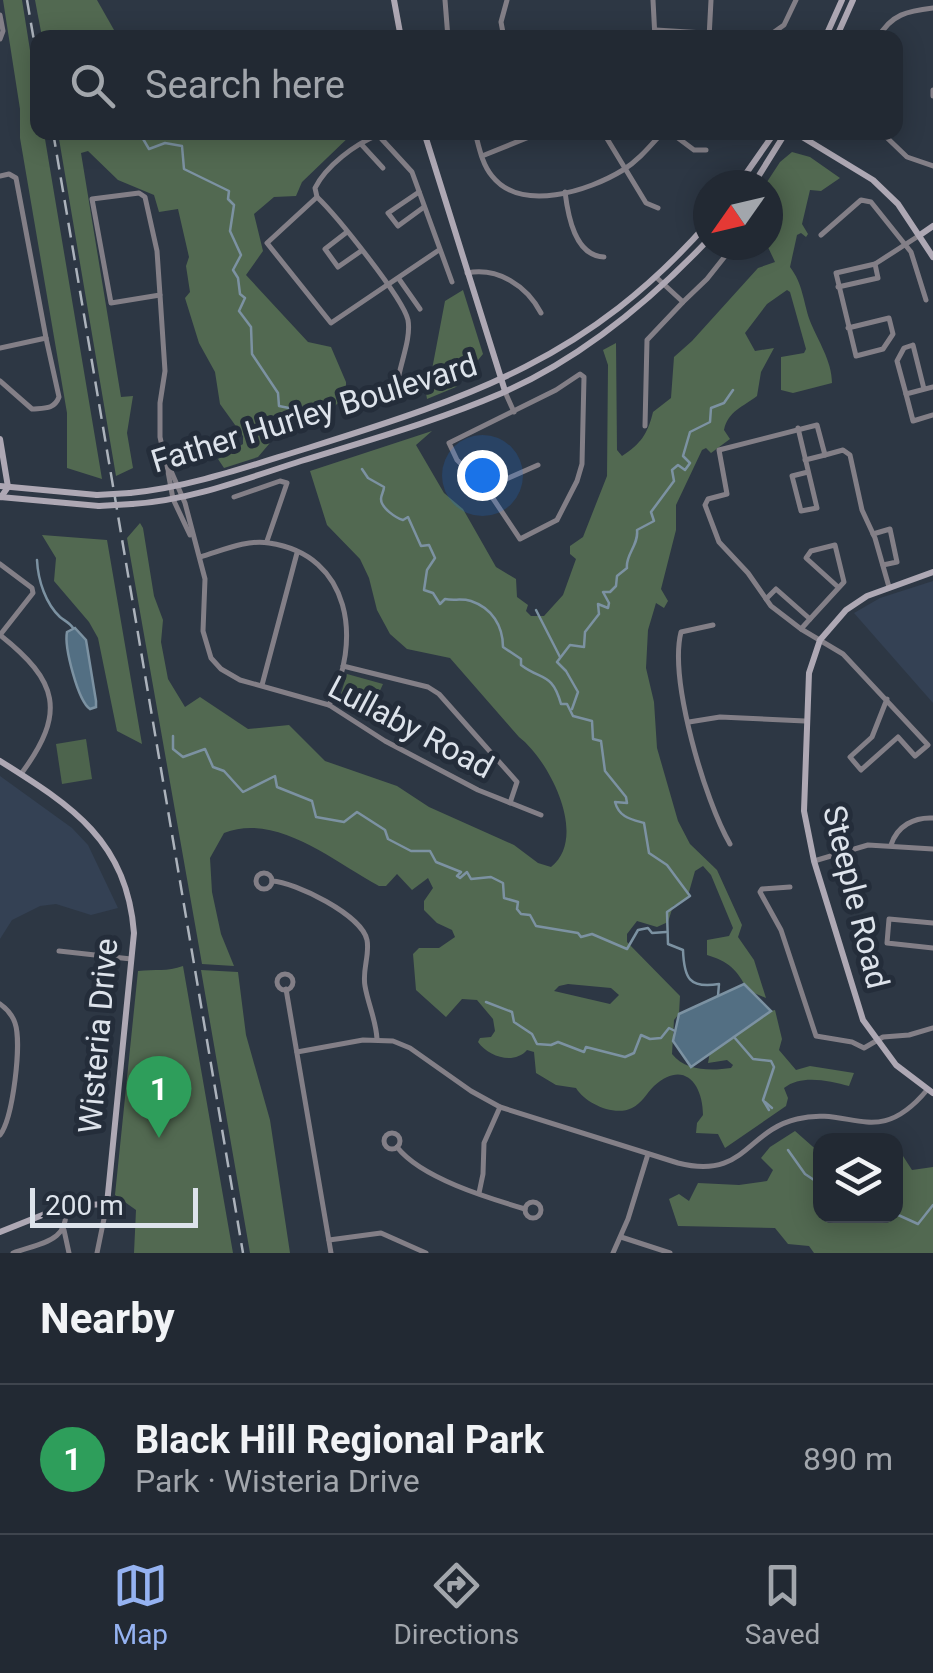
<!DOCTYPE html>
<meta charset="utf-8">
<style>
body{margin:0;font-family:Roboto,sans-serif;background:#2a313b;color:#f1f3f6}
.controls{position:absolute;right:30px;bottom:30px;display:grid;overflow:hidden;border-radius:20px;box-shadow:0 5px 25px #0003}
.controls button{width:90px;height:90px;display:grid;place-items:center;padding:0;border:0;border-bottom:2px solid #3f454e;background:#222933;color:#f1f3f6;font:50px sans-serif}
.compass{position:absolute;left:693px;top:170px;width:90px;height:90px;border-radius:50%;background:#222933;box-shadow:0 5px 25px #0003;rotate:236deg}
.scale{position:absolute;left:30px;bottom:25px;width:168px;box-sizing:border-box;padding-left:10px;border:5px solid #dde3eb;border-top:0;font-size:28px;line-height:35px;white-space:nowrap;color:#dde3eb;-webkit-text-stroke:8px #242d3a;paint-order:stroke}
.you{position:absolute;left:482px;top:475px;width:35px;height:35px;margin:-25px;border:8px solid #fff;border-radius:50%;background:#1a73e8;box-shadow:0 0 0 15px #1a73e833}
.badge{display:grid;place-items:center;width:65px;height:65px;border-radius:50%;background:#95b2f1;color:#fff;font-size:32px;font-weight:700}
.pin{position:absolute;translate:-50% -82px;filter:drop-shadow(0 2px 5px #0008)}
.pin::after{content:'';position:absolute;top:52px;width:35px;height:30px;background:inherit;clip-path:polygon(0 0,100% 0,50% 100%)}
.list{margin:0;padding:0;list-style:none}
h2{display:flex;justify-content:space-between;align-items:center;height:130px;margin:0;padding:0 40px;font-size:42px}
h2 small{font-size:32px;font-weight:400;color:#a2a6ac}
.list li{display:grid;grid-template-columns:65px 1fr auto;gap:30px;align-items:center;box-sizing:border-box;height:150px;padding:0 40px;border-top:2px solid #3f454e}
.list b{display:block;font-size:38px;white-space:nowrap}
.list p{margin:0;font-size:32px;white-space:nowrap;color:#a2a6ac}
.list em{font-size:32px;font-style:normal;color:#a2a6ac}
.icon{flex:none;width:55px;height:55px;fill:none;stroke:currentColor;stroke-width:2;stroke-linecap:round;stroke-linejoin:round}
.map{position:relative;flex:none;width:933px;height:1253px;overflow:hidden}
.search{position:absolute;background:#222933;box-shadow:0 5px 25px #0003;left:30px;right:30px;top:30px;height:110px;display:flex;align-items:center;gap:25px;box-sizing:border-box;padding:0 35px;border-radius:20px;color:#a2a6ac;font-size:38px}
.sheet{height:280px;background:#222933}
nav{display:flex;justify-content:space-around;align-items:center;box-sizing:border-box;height:140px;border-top:2px solid #3f454e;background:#222933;font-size:28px;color:#a2a6ac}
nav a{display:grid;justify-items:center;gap:5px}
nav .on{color:#95b2f1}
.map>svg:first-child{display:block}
.built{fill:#344154}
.green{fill:#4d644d}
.forest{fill:#526951;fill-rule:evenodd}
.water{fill:#536f83;stroke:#7c92a2;stroke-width:2.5}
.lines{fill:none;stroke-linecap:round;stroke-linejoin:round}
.stream{stroke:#7c92a2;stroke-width:2.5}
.street{stroke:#837f87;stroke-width:5}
.secondary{stroke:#aea8b4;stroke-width:6}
.rail{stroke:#acb3bc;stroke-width:2.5;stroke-dasharray:15 8;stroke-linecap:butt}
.secondary-bridge{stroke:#aea8b4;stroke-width:6}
.labels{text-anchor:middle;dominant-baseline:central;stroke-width:10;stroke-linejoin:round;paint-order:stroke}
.street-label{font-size:32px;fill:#dde3eb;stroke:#242d3a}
</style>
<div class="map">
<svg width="933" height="1253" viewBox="0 0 933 1253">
<rect width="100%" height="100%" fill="#2d3744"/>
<g class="built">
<polygon points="933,581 933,703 854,613 880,598"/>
<polygon points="0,776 72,828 88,845 118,908 91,915 56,904 40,906 12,920 0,939"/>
</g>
<g class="green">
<polygon points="347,674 383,684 366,721 338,703"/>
<polygon points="86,739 92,779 62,784 56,744"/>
</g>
<g class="forest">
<polygon points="3,0 22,0 37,94 38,132 44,133 102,479 67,468 67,413 20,138 20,109"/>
<polygon points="35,0 97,0 118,37 42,37"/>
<polygon points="193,132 222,136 233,132 353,133 302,182 296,196 274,197 254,214 263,251 246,275 308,342 331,347 346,382 346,395 330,411 307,408 292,417 258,457 224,468 218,459 243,444 243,436 220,404 215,372 199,343 185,298 190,292 186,266 189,257 178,209 159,212 154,195 118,180 88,151 81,153 121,397 133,396 127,433 133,468 116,476 58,133"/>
<path d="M792 152 810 157 840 178 821 191 810 190 802 224 808 234 806 237 801 233 797 235 790 267C803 284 803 301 810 321 818 341 832 361 832 383L793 393 781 390V357L804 353 806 349 790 292 787 290 767 304 745 333 755 351 774 348 761 372 757 396C743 407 728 411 724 430L730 439 711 453 706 448 702 450 676 505V530L661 589 668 601 664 608 656 603 648 630 646 668 654 702 657 748 678 821 690 844 717 870 742 925 738 937 754 960 766 998 747 990C738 970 728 961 707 955V940L729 936 733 928 711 875 703 866 695 871 687 899 673 906 668 922 657 927 637 921 627 934V942L680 996 679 1014 674 1020 672 1054C685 1071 711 1071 731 1068L733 1065 727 1060 708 1063 710 1052 766 1012 775 1010 782 1039 779 1050 796 1070 810 1066 854 1073 849 1086C829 1081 802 1074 784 1088L788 1098 786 1106 725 1148 718 1134 696 1133 697 1123 703 1115C703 1084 684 1059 654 1086 646 1094 642 1103 632 1108 614 1117 585 1103 576 1088L556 1085 536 1073 534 1052 527 1050C514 1065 489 1057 478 1042L480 1038 491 1037 495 1031 493 1019 477 1000 462 999 446 1017 416 990 413 954 419 948H439L455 937 452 930 437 923 424 910V901L433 888 428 878 412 890 397 874 386 886H379C333 861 276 812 224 833L210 858 212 892 221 934 234 966 202 964 127 538 140 523 143 528 154 596 163 620 161 642 168 679 185 707 200 697 248 729 289 725 325 761 397 786 429 807 514 845 538 863 551 867C589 837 549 760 519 737L450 658 407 649 390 634 377 610 369 578 360 559 327 525 310 471 432 431 416 445 444 493 463 509 496 567 516 579 517 597 528 605 526 611 531 616H544L563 595 576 559 570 554V546L583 537 607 476 608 365 603 350 616 343 617 450 622 456C641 444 648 433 653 412L671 398 674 357 692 341 758 268 775 262 767 245 768 185H765L780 162ZM568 984 611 988 619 995 610 1004 554 991 559 986Z"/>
<polygon points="463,290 483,354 456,387 427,399 425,387 430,380 445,301"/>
<polygon points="42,535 107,540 142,744 117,731 98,638 89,622 54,581 56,558"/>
<path d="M183 966 233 1253H134L136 1210 115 1195 138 971C155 969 167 972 183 966Z"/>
<polygon points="201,970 238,972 246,1035 270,1120 290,1253 250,1253"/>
<polygon points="795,1131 820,1153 820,1216 896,1216 896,1155 903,1156 912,1170 933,1167 933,1253 814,1253 809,1246 788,1244 775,1228 678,1226 669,1199 679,1194 689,1201 698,1183 739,1185 767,1181 773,1170 761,1158 770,1147"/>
</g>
<g class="water">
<path d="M75 628 86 640 96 701V707L90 709C78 701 64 647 67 632Z"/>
<polygon points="744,984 771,1011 691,1067 673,1041 679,1014"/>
</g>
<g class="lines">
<g class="stream">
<polyline points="139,132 149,149 165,143 182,146 184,169 229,191 228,199 234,205 230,231 241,255 233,270 238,278 240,294 245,298 239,311 251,327 252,354 278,393 279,406 289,408 302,418 322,414 331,422"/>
<path d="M362 469 368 478 384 487C384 491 381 495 381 499 381 508 396 518 403 520L408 517 421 546 429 545 435 558 427 570 424 590 433 593 440 604 445 599C454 601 461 598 471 601 492 608 503 626 503 647L521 659V665C542 681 552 672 561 704H567L573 716 592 721 593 739 601 741 605 771 626 797 627 803 615 802C619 817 630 819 644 823L649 853 667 865 690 896 667 912 668 944 683 950C684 978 689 989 719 984L718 996"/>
<path d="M37 560C38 581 46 604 60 617 65 621 70 623 73 628"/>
<polyline points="536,610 560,657"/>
<path d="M572 709 578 692 566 671 557 662 570 645 584 647 585 632 599 614 598 604 608 608 609 603 603 592H610L616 586 617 576 627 568C625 555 639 545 637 530L654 521 651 512 674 481 672 470 678 465 685 470 690 463 683 456 690 432 710 422 711 408 724 403 733 390"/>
<polyline points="173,736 173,749 183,757 205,749 213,767 224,771 243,792 275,776 277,787 312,801 316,817 344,822 357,812 385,830 388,839 411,851 430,851 436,862 461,872 457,876 460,878 467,872 471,879 491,877 503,883 504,898 518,902 517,909 521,914 530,915 536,926 578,933 581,937 592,934 627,949 638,930 648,928 652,933 666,932"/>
<polyline points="486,1002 512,1012 514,1022 532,1034 537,1044 551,1045 558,1042 584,1052 586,1047 625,1057 634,1053 641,1035 650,1039 661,1038 669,1028 675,1031"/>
<polyline points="734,1037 753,1059 771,1061 774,1067 763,1100 769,1110"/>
<polyline points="765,1102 772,1108"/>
<polyline points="788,1150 805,1174 820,1184"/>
<polyline points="896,1214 918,1224 933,1205"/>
</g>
<g class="street">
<polyline points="445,0 448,38"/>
<polyline points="653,0 655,38"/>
<polyline points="0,15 3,31 0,39"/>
<polyline points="656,30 767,37 784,25 796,0"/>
<polyline points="504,38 501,22 507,0"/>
<polyline points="564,38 570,33 577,38"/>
<polyline points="709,38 711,0"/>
<path d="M878 38C891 14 908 11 933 8"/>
<polyline points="933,90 933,96"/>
<path d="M475 132C479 147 482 164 492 176 521 213 589 191 623 170 639 160 650 146 663 132"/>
<polyline points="603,132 646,203 658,208"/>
<polyline points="670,132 694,150 706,150"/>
<polyline points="881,132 907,157 933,166"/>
<polyline points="361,144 383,168"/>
<polyline points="482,156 539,133"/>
<polyline points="0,176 9,174 16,178 46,338 0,348"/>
<polyline points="419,192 388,213 398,226 424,207"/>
<path d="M565 192C568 216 575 256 604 257"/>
<polygon points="139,193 145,197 157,251 160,295 111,303 92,199"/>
<path d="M317 197C336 215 403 298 408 320 411 337 402 359 399 375"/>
<polyline points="347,232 325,249 338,267 361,251"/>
<polyline points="821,235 861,200 871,202 911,252 926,300"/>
<path d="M439 250 331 323 267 243 317 197 315 188C326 166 355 144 378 135L412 172 452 282"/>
<path d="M467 273C498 267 527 286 541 313"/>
<polyline points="399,279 420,309"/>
<polyline points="838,287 878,278 875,264"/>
<polyline points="160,295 165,371 160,403 160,437 164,455 185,503 205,579 203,631 211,658 221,669 240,680 329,705 385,741 478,790 541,815"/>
<polyline points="683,302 707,279 730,250"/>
<polyline points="848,328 889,318 893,334 883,349 856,356 836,273 875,264 920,235"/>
<polygon points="580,374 584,377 582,464 577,481 557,520 520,539 486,488 457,460 449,443 556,390"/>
<path d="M0 381 32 409C44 408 54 410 59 397L46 338"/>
<polyline points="924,389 913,345 904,348 897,361 906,394 933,387"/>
<polyline points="505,392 514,412"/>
<polyline points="906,394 913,421 933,415"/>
<polyline points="645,426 647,340 683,302 657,278"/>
<polyline points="798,428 817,508 801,511 792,476 808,472"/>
<polyline points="805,460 825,455"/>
<polyline points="167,466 173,499 190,535"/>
<polyline points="486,488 538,465"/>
<polyline points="234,497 280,481 287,483 267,541"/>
<polyline points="873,534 890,529 897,562 883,565"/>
<path d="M200 557C221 551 246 539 269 543 352 555 362 642 329 705"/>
<polyline points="0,564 32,588 33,593 0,635"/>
<polyline points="766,599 776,589 810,619 801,629"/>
<polyline points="810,619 844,582 835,545 811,551 806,558 838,587"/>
<path d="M713 625 681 632C669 680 705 801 730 844"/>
<path d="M0 635C58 681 67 712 21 774"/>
<polyline points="343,666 428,687 439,694 517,782 510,803"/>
<polyline points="262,685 297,553"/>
<polyline points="887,699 872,737 850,757 861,770 898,737 915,756 928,745 843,654 801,629 771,606 748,573 719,542 705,505 708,499 727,494 719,450 817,425 825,455 843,450 850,455 862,510 875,538 889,587"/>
<polyline points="689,722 720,717 805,721"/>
<path d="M891 845C897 826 914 817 933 818"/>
<polyline points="814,861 868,845 933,849"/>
<circle cx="264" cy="881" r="8"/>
<path d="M272 881C295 882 362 915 367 940 370 955 362 970 365 986 368 1004 376 1020 377 1039"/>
<polyline points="790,887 762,889 760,892 781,930 816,1036 852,1042 864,1048 883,1037 909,1035 933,1028"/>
<polyline points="933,923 889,919 887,943 933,948"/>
<polyline points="59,951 131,959"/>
<circle cx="285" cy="982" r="8"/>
<polyline points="286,989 331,1253"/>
<path d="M0 1004C7 1009 12 1014 15 1023 22 1043 13 1118 0 1135"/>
<path d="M297 1052 363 1040 393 1041 410 1048 471 1091 500 1107 678 1163C745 1180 746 1131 797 1119 851 1105 877 1150 927 1090"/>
<circle cx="392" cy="1141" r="8"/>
<path d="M397 1147C421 1178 488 1198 525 1209"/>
<polyline points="479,1193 483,1174 484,1143 500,1107"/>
<circle cx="533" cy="1210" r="8"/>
<polyline points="64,1230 69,1253"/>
<polyline points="621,1237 670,1253"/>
<polyline points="329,1240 381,1233 426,1253"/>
<path d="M13 1253C40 1243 71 1242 65 1206"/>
<polyline points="97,1253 107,1204"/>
<polyline points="613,1253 628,1219 648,1154"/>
</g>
<g class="secondary">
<polyline points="394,0 401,38"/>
<polyline points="825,38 842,0"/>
<polyline points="836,38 853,0"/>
<polyline points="424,132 505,391"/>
<polyline points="794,132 873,180 898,204 933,257"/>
<polyline points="738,185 775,132"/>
<polyline points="753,185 786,132"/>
<polyline points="920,235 933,226"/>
<polyline points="0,439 8,487 1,497"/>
<polyline points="0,486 97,495"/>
<path d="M130 493C191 487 249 466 308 448 474 396 589 358 708 223"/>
<polyline points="0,497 99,506"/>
<path d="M132 504C191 500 245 479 301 461 369 440 437 421 502 393 580 359 650 301 708 240"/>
<polyline points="933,572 867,596 846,610 820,640 809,673 804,811 814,861 863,1020 896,1065 933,1093"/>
<path d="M0 761C72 806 127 841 134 933L107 1204 65 1206 0 1232"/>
</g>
<g class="rail">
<polyline points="27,0 38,64"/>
<polyline points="53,132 243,1253"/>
</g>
<g class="secondary-bridge">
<polyline points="97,495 130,493"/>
<polyline points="99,506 132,504"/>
</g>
</g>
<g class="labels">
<g class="street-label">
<text transform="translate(314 413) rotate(-17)">Father Hurley Boulevard</text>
<text transform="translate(411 727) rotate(28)">Lullaby Road</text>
<text transform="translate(856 897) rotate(76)">Steeple Road</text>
<text transform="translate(98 1036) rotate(-85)">Wisteria Drive</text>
</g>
</g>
</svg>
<div class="controls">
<button><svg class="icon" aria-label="layers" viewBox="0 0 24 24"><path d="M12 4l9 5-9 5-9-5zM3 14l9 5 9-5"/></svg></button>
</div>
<svg class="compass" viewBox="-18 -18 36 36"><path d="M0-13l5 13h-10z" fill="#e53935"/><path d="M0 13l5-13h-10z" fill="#a2a6ac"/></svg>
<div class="scale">200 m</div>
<div class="you"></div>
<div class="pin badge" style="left:159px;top:1138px;background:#2e9e5b">1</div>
<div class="search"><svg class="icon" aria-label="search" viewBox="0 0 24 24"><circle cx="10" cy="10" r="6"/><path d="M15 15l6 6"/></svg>Search here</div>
</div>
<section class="sheet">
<h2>Nearby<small></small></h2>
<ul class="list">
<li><span class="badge" style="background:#2e9e5b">1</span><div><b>Black Hill Regional Park</b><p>Park · Wisteria Drive</p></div><em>890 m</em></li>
</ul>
</section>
<nav>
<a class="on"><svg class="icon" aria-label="map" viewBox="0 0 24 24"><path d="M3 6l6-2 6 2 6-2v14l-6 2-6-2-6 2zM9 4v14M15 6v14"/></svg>Map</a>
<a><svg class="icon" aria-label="directions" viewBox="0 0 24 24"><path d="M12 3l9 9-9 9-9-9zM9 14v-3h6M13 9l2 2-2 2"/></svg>Directions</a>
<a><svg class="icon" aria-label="saved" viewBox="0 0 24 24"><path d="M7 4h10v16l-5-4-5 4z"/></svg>Saved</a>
</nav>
